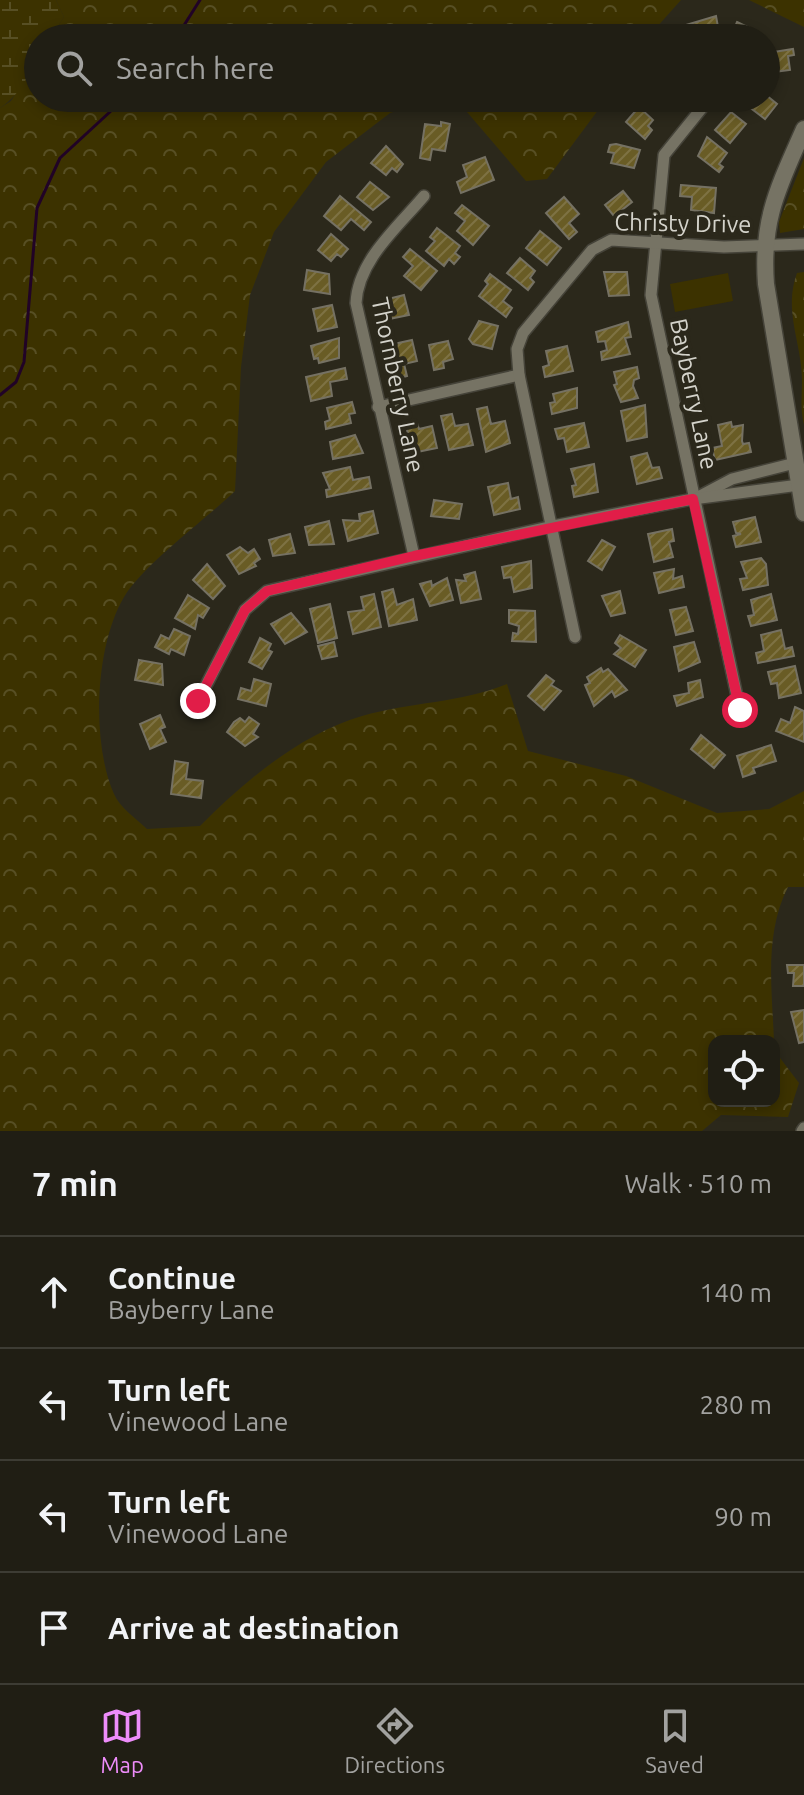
<!DOCTYPE html>
<meta charset="utf-8">
<style>
body{margin:0;font-family:Ubuntu,sans-serif;background:#28271d;color:#f1f3f6}
.controls{position:absolute;right:24px;bottom:24px;display:grid;overflow:hidden;border-radius:16px;box-shadow:0 4px 12px #0003}
.controls button{width:72px;height:72px;display:grid;place-items:center;padding:0;border:0;border-bottom:2px solid #3d3c34;background:#201e14;color:#f1f3f6;font:40px sans-serif}
.stop{position:absolute;width:24px;height:24px;margin:-18px;border:6px solid #e11d48;border-radius:50%;background:#fff}
.stop.end{background:#e11d48;border-color:#fff;box-shadow:0 2px 8px #0008}
.list{margin:0;padding:0;list-style:none}
h2{display:flex;justify-content:space-between;align-items:center;height:104px;margin:0;padding:0 32px;font-size:34px}
h2 small{font-size:26px;font-weight:400;color:#a2a2a0}
.list li{display:grid;grid-template-columns:52px 1fr auto;gap:24px;align-items:center;box-sizing:border-box;height:112px;padding:0 32px;border-top:2px solid #3d3c34}
.list b{display:block;font-size:30px;white-space:nowrap}
.list p{margin:0;font-size:26px;white-space:nowrap;color:#a2a2a0}
.list em{font-size:26px;font-style:normal;color:#a2a2a0}
.icon{flex:none;width:44px;height:44px;fill:none;stroke:currentColor;stroke-width:2;stroke-linecap:round;stroke-linejoin:round}
.map{position:relative;flex:none;width:804px;height:1131px;overflow:hidden}
.search{position:absolute;background:#201e14;box-shadow:0 4px 12px #0003;left:24px;right:24px;top:24px;height:88px;display:flex;align-items:center;gap:20px;box-sizing:border-box;padding:0 28px;border-radius:44px;color:#a2a2a0;font-size:30px}
.sheet{height:552px;background:#201e14}
nav{display:flex;justify-content:space-around;align-items:center;box-sizing:border-box;height:112px;border-top:2px solid #3d3c34;background:#201e14;font-size:22px;color:#a2a2a0}
nav a{display:grid;justify-items:center;gap:4px}
nav .on{color:#ed8cfa}
.map>svg:first-child{display:block}
.forest{fill:url(#forest-crowns)}
.wetland{fill:url(#wetland-marsh)}
.park{fill:#3c3200}
.lines{fill:none;stroke-linecap:round;stroke-linejoin:round}
.stream{stroke:#210326;stroke-width:3}
.building{fill:url(#building-hatch);stroke:#757163;stroke-width:2}
.street-casing{stroke:#454339;stroke-width:14}
.secondary-casing{stroke:#454339;stroke-width:19}
.street{stroke:#767364;stroke-width:11}
.secondary{stroke:#767364;stroke-width:16}
.route{stroke:#e11d48;stroke-width:10}
.labels{text-anchor:middle;dominant-baseline:central;stroke-width:8;stroke-linejoin:round;paint-order:stroke}
.street-label{font-size:24px;fill:#d4d3cb;stroke:#2b281b}
</style>
<div class="map">
<svg width="804" height="1131" viewBox="0 0 804 1131">
<defs>
<pattern id="forest-crowns" width="20" height="18" patternUnits="userSpaceOnUse" patternTransform="scale(2)"><rect width="20" height="18" fill="#3c3200"/><path d="M2 6a3 3 0 1 1 6 0M12 15a3 3 0 1 1 6 0" fill="none" stroke="#574f24"/></pattern>
<pattern id="wetland-marsh" width="20" height="14" patternUnits="userSpaceOnUse" patternTransform="scale(2)"><rect width="20" height="14" fill="#3c3200"/><path d="M1 5h8M5 5V1M11 12h8M15 12V8" fill="none" stroke="#574f24"/></pattern>
<pattern id="building-hatch" width="6" height="6" patternUnits="userSpaceOnUse" patternTransform="scale(2)"><rect width="6" height="6" fill="#695c25"/><path d="M-1 1l2-2M0 6l6-6M5 7l2-2" fill="none" stroke="#7e7243"/></pattern>
</defs>
<rect width="100%" height="100%" fill="#2b281b"/>
<g class="forest">
<polygon points="56,0 681,0 647,38 50,38 64,17"/>
<polygon points="749,0 804,0 804,27"/>
<path d="M38 58V98H439L390 113 326 162 274 232 250 295 241 367 235 491C206 519 143 565 124 597 95 646 91 742 114 794 119 807 137 819 147 829L200 826C246 780 299 735 362 716 410 702 461 703 507 684L528 751 626 776 717 813 769 809 804 791V887H788C764 934 772 989 774 1041H714V1101H774V1050L799 1083 788 1117 721 1115 702 1131H0V108L11 101Z"/>
<polygon points="455,98 607,98 547,179 526,181"/>
<polygon points="804,158 804,229 780,233 779,222"/>
<path d="M804 272V425C800 408 802 397 802 380 802 343 783 311 797 273Z"/>
</g>
<path class="wetland" d="M0 0H56L64 17 50 38H38C38 64 22 94 0 108Z"/>
<polygon class="park" points="728,273 733,301 675,312 670,284"/>
<g class="lines">
<g class="stream">
<polyline points="176,38 200,0"/>
<polyline points="0,395 16,382 24,362 37,208 60,158 125,98"/>
</g>
</g>
<g class="building">
<polygon points="716,16 720,38 688,38 686,25"/>
<polygon points="737,22 758,32 756,38 735,37 732,34"/>
<polygon points="793,49 794,55 788,56 790,70 766,73 767,53"/>
<polygon points="766,95 777,104 765,119 748,106 755,98"/>
<polygon points="639,107 653,120 648,126 652,130 645,139 626,122"/>
<polygon points="731,112 746,124 730,143 715,130"/>
<polygon points="441,122 450,124 445,151 432,149 430,160 420,158 425,124 441,126"/>
<polygon points="707,137 727,153 719,164 723,167 719,172 698,156"/>
<polygon points="616,144 640,150 634,168 611,163 614,153 608,152 610,145"/>
<polygon points="386,146 403,164 397,172 392,168 386,175 371,163"/>
<polygon points="485,157 494,180 461,193 457,182 467,177 463,165"/>
<polygon points="370,182 389,197 373,210 357,197"/>
<polygon points="681,185 716,188 714,213 691,210 692,197 680,196"/>
<polygon points="623,191 632,202 614,216 605,205"/>
<polygon points="340,196 371,222 364,230 351,219 341,230 324,216"/>
<polygon points="564,197 579,214 569,223 577,232 569,239 546,213"/>
<polygon points="462,205 489,226 473,245 457,231 465,221 455,213"/>
<polygon points="437,228 460,246 455,253 460,257 454,264 449,259 444,266 426,251 435,241 430,237"/>
<polygon points="540,231 561,248 547,265 526,248"/>
<polygon points="331,234 348,249 341,257 337,254 331,261 318,250"/>
<polygon points="410,249 437,271 421,290 404,276 413,266 403,257"/>
<polygon points="520,258 535,271 530,278 534,282 528,290 507,273"/>
<polygon points="307,270 329,274 330,294 304,290"/>
<polygon points="604,272 627,272 629,295 609,296"/>
<polygon points="490,274 511,290 503,301 512,308 506,317 479,296 488,284 485,281"/>
<polygon points="404,295 409,315 389,319 387,310 382,312 380,301"/>
<polygon points="332,305 337,327 318,331 313,309"/>
<polygon points="479,321 498,326 492,349 473,344 469,339"/>
<polygon points="628,322 631,337 625,338 630,354 602,360 601,352 607,350 605,341 598,342 596,332"/>
<polygon points="339,338 339,358 319,363 318,358 314,359 311,346"/>
<polygon points="412,340 417,361 404,364 407,376 396,379 389,345"/>
<polygon points="448,341 453,359 443,362 444,368 434,370 429,345"/>
<polygon points="567,346 573,371 545,377 543,367 549,365 546,351"/>
<polygon points="637,367 639,378 634,380 633,386 638,398 621,402 614,385 617,384 614,372"/>
<polygon points="345,368 347,379 330,382 332,396 311,401 306,377"/>
<polygon points="577,388 577,408 552,414 550,403 555,402 553,394"/>
<polygon points="352,402 355,413 349,414 351,423 326,429 325,422 330,420 327,408"/>
<polygon points="645,405 647,437 627,441 621,411"/>
<polygon points="487,407 491,424 505,421 510,443 486,452 477,409"/>
<polygon points="452,414 455,426 468,424 473,445 449,450 441,416"/>
<polygon points="731,422 732,427 743,425 742,441 743,444 749,443 751,452 715,460 712,448 722,446 718,425"/>
<polygon points="417,423 419,429 432,426 437,448 412,453 406,425"/>
<polygon points="584,423 589,447 567,452 564,438 558,439 555,429"/>
<polygon points="355,435 363,453 333,459 330,442"/>
<polygon points="647,453 652,468 659,467 662,478 637,484 631,457"/>
<polygon points="594,464 598,492 574,497 572,486 576,485 571,469"/>
<polygon points="350,467 353,480 369,477 371,488 327,497 326,490 330,489 323,473"/>
<polygon points="508,483 511,499 518,497 520,509 494,515 488,487"/>
<polygon points="434,500 462,504 459,519 431,516"/>
<polygon points="373,511 378,533 348,541 343,520 360,521 359,514"/>
<polygon points="755,517 761,542 736,547 733,536 741,534 736,533 733,522"/>
<polygon points="329,521 334,544 309,545 305,527"/>
<polygon points="672,529 674,541 669,542 673,557 654,562 648,534"/>
<polygon points="290,534 295,553 273,556 269,540"/>
<polygon points="602,540 615,547 602,570 588,561"/>
<polygon points="240,547 248,553 254,549 260,559 254,563 256,566 239,574 227,555"/>
<polygon points="761,558 766,564 768,585 743,590 740,579 747,578 741,562"/>
<polygon points="531,561 532,588 514,592 511,577 504,578 502,567"/>
<polygon points="207,564 225,586 213,599 193,580"/>
<polygon points="674,569 673,579 682,576 684,587 659,593 654,573"/>
<polygon points="475,572 481,599 461,603 456,580 466,581 464,575"/>
<polygon points="447,578 453,600 430,606 420,584 431,581 432,586"/>
<polygon points="393,589 397,605 413,599 417,620 389,626 382,592"/>
<polygon points="620,591 625,613 611,616 602,596"/>
<polygon points="374,594 381,627 353,634 348,612 364,610 361,597"/>
<polygon points="771,594 777,620 751,626 748,616 754,615 751,600"/>
<polygon points="188,595 209,608 203,618 198,615 195,629 175,618"/>
<polygon points="330,604 337,638 318,643 310,609"/>
<polygon points="686,607 693,631 676,635 670,610"/>
<polygon points="509,610 535,611 536,642 512,641 513,633 518,634 519,626 509,623"/>
<polygon points="291,613 307,632 285,644 271,624"/>
<polygon points="174,629 190,636 184,655 171,649 169,654 155,647 161,635 169,639"/>
<polygon points="781,630 785,649 792,647 794,656 758,663 756,653 764,651 761,635"/>
<polygon points="620,635 646,650 635,667 614,654 621,648 615,643"/>
<polygon points="260,638 271,644 268,650 272,652 262,669 249,662"/>
<polygon points="334,642 337,656 322,659 318,646"/>
<polygon points="694,642 700,662 679,671 674,647"/>
<polygon points="139,660 162,664 163,685 135,680"/>
<polygon points="795,666 801,693 779,698 777,683 771,684 768,672"/>
<polygon points="601,668 603,672 608,669 627,690 615,697 612,691 594,706 585,685 590,683 587,677"/>
<polygon points="546,675 554,681 551,685 561,691 544,710 528,696"/>
<polygon points="254,679 271,684 266,706 238,699 241,688 251,691"/>
<polygon points="700,680 703,697 677,706 674,696 689,693 688,683"/>
<polygon points="795,707 804,711 804,742 776,731 781,719 790,723"/>
<polygon points="160,715 165,727 160,729 166,742 150,749 140,724"/>
<polygon points="249,717 259,724 253,734 258,737 245,746 227,732 234,722 240,718 245,722"/>
<polygon points="701,735 725,755 714,768 691,749"/>
<polygon points="771,745 776,761 753,768 755,773 743,777 737,756"/>
<polygon points="175,761 188,763 186,779 203,781 201,798 171,794"/>
<polygon points="787,965 804,965 804,986 793,986 794,973 788,973"/>
<polygon points="804,1010 804,1042 799,1043 791,1012"/>
</g>
<g class="lines">
<defs>
<g id="street">
<polyline points="710,98 664,155 651,295 740,710"/>
<polyline points="378,407 519,375"/>
<polyline points="698,497 732,479 795,463"/>
<path d="M414 556 356 303C358 260 398 227 424 196"/>
<polyline points="575,637 519,375 517,349 523,333 592,250 611,240 724,247 804,244"/>
<polyline points="198,701 245,610 267,591 553,526 693,499 799,485"/>
<polyline points="802,1131 804,1128"/>
</g>
<path id="secondary" d="M804 129C779 186 761 219 766 284L804 513"/>
</defs>
<use href="#street" class="street-casing"/>
<use href="#secondary" class="secondary-casing"/>
<use href="#street" class="street"/>
<use href="#secondary" class="secondary"/>
</g>
<g class="lines">
<polyline class="route" points="198,701 245,610 267,591 414,556 693,499 740,710"/>
</g>
<g class="labels">
<g class="street-label">
<text transform="translate(683 223) rotate(1)">Christy Drive</text>
<text transform="translate(398 385) rotate(78)">Thornberry Lane</text>
<text transform="translate(694 394) rotate(78)">Bayberry Lane</text>
</g>
</g>
</svg>
<div class="controls">
<button><svg class="icon" aria-label="locate" viewBox="0 0 24 24"><circle cx="12" cy="12" r="6"/><path d="M12 2v4M12 18v4M2 12h4M18 12h4"/></svg></button>
</div>
<div class="stop" style="left:740px;top:710px"></div>
<div class="stop end" style="left:198px;top:701px"></div>
<div class="search"><svg class="icon" aria-label="search" viewBox="0 0 24 24"><circle cx="10" cy="10" r="6"/><path d="M15 15l6 6"/></svg>Search here</div>
</div>
<section class="sheet">
<h2>7 min<small>Walk · 510 m</small></h2>
<ul class="list">
<li><svg class="icon" aria-label="ahead" viewBox="0 0 24 24"><path d="M12 20V5M6 11l6-6 6 6"/></svg><div><b>Continue</b><p>Bayberry Lane</p></div><em>140 m</em></li>
<li><svg class="icon" aria-label="left" viewBox="0 0 24 24"><path d="M17 20v-9H6M10 6l-5 5 5 5"/></svg><div><b>Turn left</b><p>Vinewood Lane</p></div><em>280 m</em></li>
<li><svg class="icon" aria-label="left" viewBox="0 0 24 24"><path d="M17 20v-9H6M10 6l-5 5 5 5"/></svg><div><b>Turn left</b><p>Vinewood Lane</p></div><em>90 m</em></li>
<li><svg class="icon" aria-label="arrive" viewBox="0 0 24 24"><path d="M6 21V4h12l-3 4 3 4H6"/></svg><div><b>Arrive at destination</b></div></li>
</ul>
</section>
<nav>
<a class="on"><svg class="icon" aria-label="map" viewBox="0 0 24 24"><path d="M3 6l6-2 6 2 6-2v14l-6 2-6-2-6 2zM9 4v14M15 6v14"/></svg>Map</a>
<a><svg class="icon" aria-label="directions" viewBox="0 0 24 24"><path d="M12 3l9 9-9 9-9-9zM9 14v-3h6M13 9l2 2-2 2"/></svg>Directions</a>
<a><svg class="icon" aria-label="saved" viewBox="0 0 24 24"><path d="M7 4h10v16l-5-4-5 4z"/></svg>Saved</a>
</nav>
